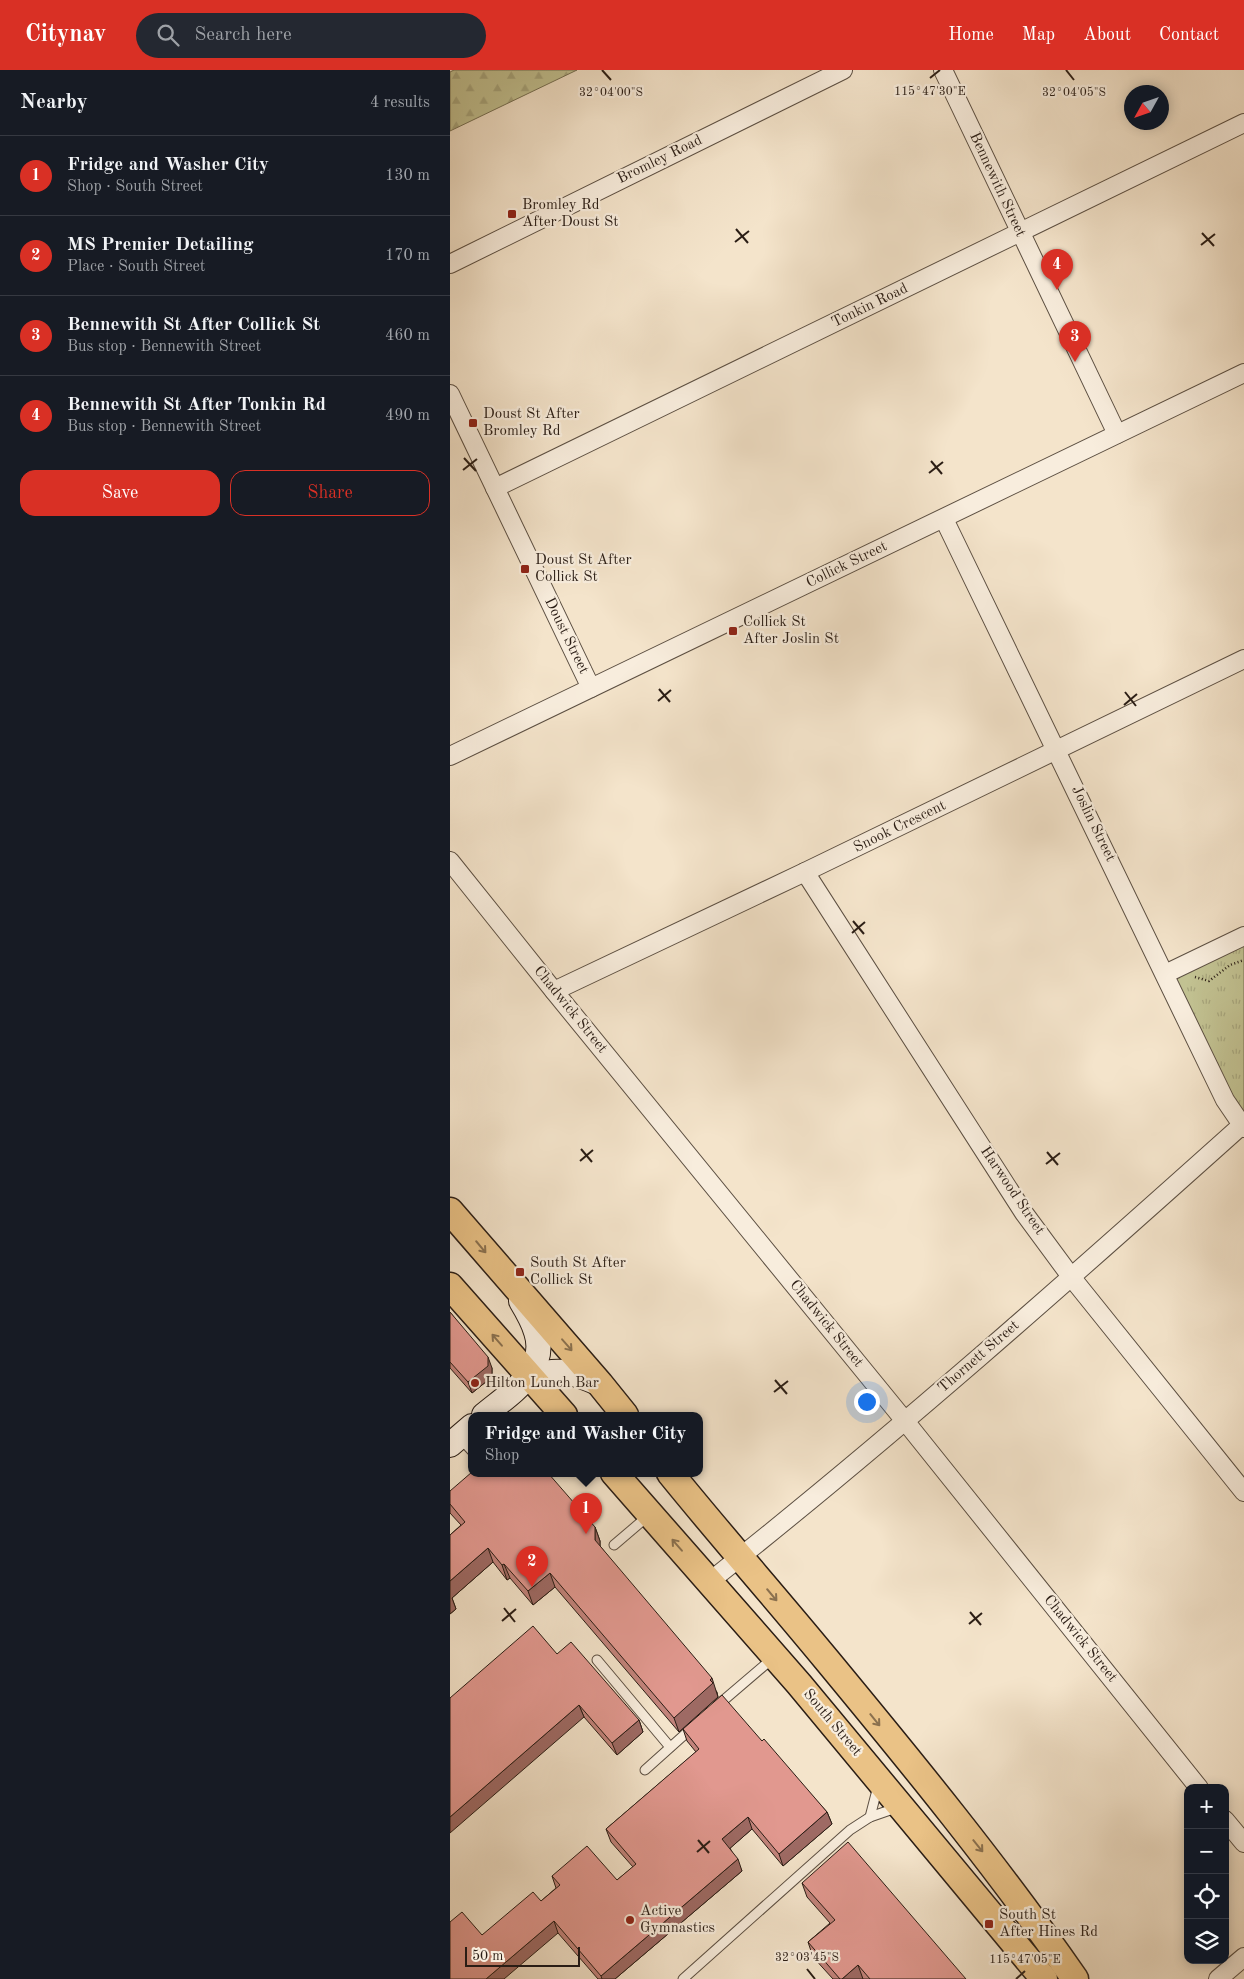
<!DOCTYPE html>
<meta charset="utf-8">
<style>
body{margin:0;font-family:"Old Standard TT",serif;background:#242831;color:#f1f3f6}
.controls{position:absolute;right:15px;bottom:15px;display:grid;overflow:hidden;border-radius:10px;box-shadow:0 2px 12px #0003}
.controls button{width:45px;height:45px;display:grid;place-items:center;padding:0;border:0;border-bottom:1px solid #363941;background:#171b24;color:#f1f3f6;font:25px sans-serif}
.compass{position:absolute;left:674px;top:15px;width:45px;height:45px;border-radius:50%;background:#171b24;box-shadow:0 2px 12px #0003;rotate:230deg}
.scale{position:absolute;left:15px;bottom:12px;width:115px;box-sizing:border-box;padding-left:5px;border:2px solid #2a1d15;border-top:0;font-size:14px;line-height:18px;white-space:nowrap;color:#2a1d15;-webkit-text-stroke:4px #f8eddd;paint-order:stroke}
.you{position:absolute;left:416px;top:1331px;width:18px;height:18px;margin:-12px;border:4px solid #fff;border-radius:50%;background:#1a73e8;box-shadow:0 0 0 8px #1a73e833}
.badge{display:grid;place-items:center;width:32px;height:32px;border-radius:50%;background:#d93025;color:#fff;font-size:16px;font-weight:700}
.pin{position:absolute;translate:-50% -41px;filter:drop-shadow(0 1px 2px #0008)}
.pin::after{content:'';position:absolute;top:26px;width:18px;height:15px;background:inherit;clip-path:polygon(0 0,100% 0,50% 100%)}
.popup{position:absolute;left:18px;top:1342px;width:235px;height:65px;box-sizing:border-box;display:grid;place-content:center;border-radius:10px;background:#171b24;filter:drop-shadow(0 1px 4px #0005);font-size:16px;white-space:nowrap;color:#9ea1a6}
.popup b{font-size:19px;color:#f1f3f6}
.popup::after{content:'';position:absolute;left:50%;top:100%;margin-left:-10px;border:10px solid transparent;border-top-color:#171b24}
.list{margin:0;padding:0;list-style:none}
h2{display:flex;justify-content:space-between;align-items:center;height:65px;margin:0;padding:0 20px;font-size:21px}
h2 small{font-size:16px;font-weight:400;color:#9ea1a6}
.list li{display:grid;grid-template-columns:32px 1fr auto;gap:15px;align-items:center;box-sizing:border-box;height:80px;padding:0 20px;border-top:1px solid #363941}
.list b{display:block;font-size:19px;white-space:nowrap}
.list p{margin:0;font-size:16px;white-space:nowrap;color:#9ea1a6}
.list em{font-size:16px;font-style:normal;color:#9ea1a6}
.actions{display:flex;gap:10px;padding:15px 20px}
.actions a{flex:1;padding:11px 0;border:1px solid #d93025;border-radius:15px;text-align:center;font-size:18px;color:#d93025}
.actions .main{background:#d93025;color:#fff}
.icon{flex:none;width:28px;height:28px;fill:none;stroke:currentColor;stroke-width:2;stroke-linecap:round;stroke-linejoin:round}
.map{position:relative;flex:none;width:794px;height:1909px;overflow:hidden}
header{display:flex;align-items:center;gap:30px;box-sizing:border-box;height:70px;padding:0 25px;background:#d93025;color:#fff}
header strong{font-size:24px}
nav{display:flex;gap:28px;margin-inline-start:auto;font-size:18px}
.search{width:350px;height:45px;background:#242831;display:flex;align-items:center;gap:12px;box-sizing:border-box;padding:0 18px;border-radius:28px;color:#9ea1a6;font-size:19px}
main{display:flex}
aside{flex:1;background:#171b24}
.map>svg:first-child{display:block}
.forest{fill:url(#forest-firs);stroke:#767054}
.park{fill:url(#park-tufts);stroke:#767054}
.lines{fill:none;stroke-linecap:round;stroke-linejoin:round}
.lane-casing{stroke:#5c4f42;stroke-width:11}
.street-casing{stroke:#5c4f42;stroke-width:20}
.secondary-casing{stroke:#2a1d15;stroke-width:26}
.primary-casing{stroke:#2a1d15;stroke-width:29}
.path{stroke:#2a1d15;stroke-width:2.5;stroke-dasharray:1 2.5;stroke-linecap:butt}
.lane{stroke:#f8eddd;stroke-width:9}
.street{stroke:#f8eddd;stroke-width:18}
.secondary{stroke:#f8eddd;stroke-width:24}
.primary{stroke:#eac286;stroke-width:26}
.wall{fill:#c2837b;stroke:#2a1d15}
.shaded-wall{fill:#9e6a64;stroke:#2a1d15}
.building{fill:#e1988f;stroke:#2a1d15}
.oneway{stroke:#8a704e}
.ticks{fill:none;stroke:#2a1d15;stroke-width:2}
.poi-dot{fill:#8f2418;stroke:#f8eddd;stroke-width:2}
.labels{text-anchor:middle;dominant-baseline:central;stroke-width:4.5;stroke-linejoin:round;paint-order:stroke}
.street-label{font-size:15px;fill:#2a1d15;stroke:#f8eddd}
.poi-label{font-size:15px;fill:#2a1d15;stroke:#f8eddd;text-anchor:start}
.ticks-label{font-size:12px;text-anchor:middle;fill:#2a1d15;stroke:#f8eddd;stroke-width:4.5;stroke-linejoin:round;paint-order:stroke}
</style>
<header>
<strong>Citynav</strong>
<div class="search"><svg class="icon" aria-label="search" viewBox="0 0 24 24"><circle cx="10" cy="10" r="6"/><path d="M15 15l6 6"/></svg>Search here</div>
<nav><a>Home</a><a>Map</a><a>About</a><a>Contact</a></nav>
</header>
<main>
<aside>
<h2>Nearby<small>4 results</small></h2>
<ul class="list">
<li><span class="badge">1</span><div><b>Fridge and Washer City</b><p>Shop · South Street</p></div><em>130 m</em></li>
<li><span class="badge">2</span><div><b>MS Premier Detailing</b><p>Place · South Street</p></div><em>170 m</em></li>
<li><span class="badge">3</span><div><b>Bennewith St After Collick St</b><p>Bus stop · Bennewith Street</p></div><em>460 m</em></li>
<li><span class="badge">4</span><div><b>Bennewith St After Tonkin Rd</b><p>Bus stop · Bennewith Street</p></div><em>490 m</em></li>
</ul>
<div class="actions"><a class="main">Save</a><a>Share</a></div>
</aside>
<div class="map">
<svg width="794" height="1909" viewBox="0 0 794 1909">
<defs>
<pattern id="forest-firs" width="22" height="20" patternUnits="userSpaceOnUse" patternTransform="scale(1.25)"><rect width="22" height="20" fill="#c2c292"/><path d="M5 1l3.5 6h-7zM16 11l3.5 6h-7z" fill="#a7a67d"/></pattern>
<pattern id="park-tufts" width="24" height="20" patternUnits="userSpaceOnUse" patternTransform="scale(1.25)"><rect width="24" height="20" fill="#c2c292"/><path d="M3 7l-1-3M5 7V3M7 7l1-3M15 17l-1-3M17 17v-4M19 17l1-3" fill="none" stroke="#a7a67d"/></pattern>
</defs>
<rect width="100%" height="100%" fill="#f4e4cb"/>
<filter id="stains"><feTurbulence type="fractalNoise" baseFrequency=".004" numOctaves="4"/><feColorMatrix values="0 0 0 0 .2 0 0 0 0 .09 0 0 0 0 .02 0 0 0 .5 -.17"/></filter>
<radialGradient id="worn" r=".72"><stop offset=".6" stop-color="#630" stop-opacity="0"/><stop offset="1" stop-color="#630" stop-opacity=".3"/></radialGradient>
<polygon class="forest" points="4,0 127,0 0,61 0,2"/>
<polygon class="park" points="794,873 794,1047 779,1025 724,907"/>
<g class="lines">
<defs>
<g id="lane">
<polyline points="10,1368 22,1381"/>
<polyline points="164,1475 198,1446"/>
<polyline points="147,1590 220,1677"/>
<polyline points="268,1635 323,1588"/>
<polyline points="195,1700 243,1657"/>
<polyline points="420,1747 428,1716"/>
<polyline points="233,1909 400,1760 420,1747 443,1739 447,1736"/>
</g>
<g id="street">
<polyline points="493,0 667,364"/>
<polyline points="0,194 393,0"/>
<polyline points="0,324 141,618"/>
<polyline points="45,418 794,53"/>
<polyline points="494,449 775,1030 794,1058"/>
<polyline points="0,686 794,303"/>
<polyline points="0,791 104,921 455,1351 749,1718"/>
<polyline points="355,802 574,1143 622,1208 794,1422"/>
<polyline points="715,904 794,866"/>
<polyline points="104,921 355,802 794,589"/>
<path d="M259 1512C442 1367 618 1211 792 1055"/>
<polyline points="775,1750 794,1773"/>
<polyline points="768,1909 794,1887"/>
</g>
<g id="secondary">
<path d="M79 1306C111 1298 120 1301 150 1314"/>
<path d="M34 1345C59 1324 99 1301 86 1262 83 1251 77 1241 71 1231"/>
<polyline points="0,1375 22,1356"/>
</g>
<g id="primary">
<polyline points="0,1141 150,1314 175,1345"/>
<polyline points="0,1216 114,1345"/>
<polyline points="164,1403 349,1614 594,1909"/>
<path d="M220 1403C271 1466 325 1527 376 1589 462 1693 548 1798 625 1909"/>
</g>
</defs>
<use href="#lane" class="lane-casing"/>
<use href="#street" class="street-casing"/>
<use href="#secondary" class="secondary-casing"/>
<use href="#primary" class="primary-casing"/>
<polyline class="path" points="745,907 759,911 780,895 794,890"/>
<use href="#lane" class="lane"/>
<use href="#street" class="street"/>
<use href="#secondary" class="secondary"/>
<use href="#primary" class="primary"/>
</g>
<g class="wall">
<polygon points="0,1242 42,1298 42,1307 22,1323 0,1298"/>
<polygon points="0,1421 145,1457 150,1471 150,1476 267,1622 268,1627 229,1662 105,1517 83,1535 60,1508 57,1510 43,1492 2,1528 6,1539 0,1544 0,1465 11,1455 0,1443"/>
<polygon points="107,1584 189,1650 193,1662 167,1685 134,1647"/>
<polygon points="233,1659 312,1671 377,1742 382,1754 333,1796 302,1759 280,1778 292,1801 165,1909 148,1909 108,1863 32,1865 91,1831 106,1818 102,1806 167,1810 183,1797 161,1772 156,1759 246,1682 237,1671"/>
<polygon points="352,1813 516,1909 383,1909 363,1887 358,1872 380,1853 357,1827"/>
</g>
<g class="shaded-wall">
<polygon points="38,1287 42,1298 42,1307 22,1323 18,1312"/>
<polygon points="145,1457 150,1471 150,1484 145,1470"/>
<polygon points="38,1478 43,1492 2,1528 6,1539 0,1544 0,1511"/>
<polygon points="54,1494 60,1508 57,1510 52,1495"/>
<polygon points="100,1503 105,1517 83,1535 78,1521"/>
<polygon points="262,1608 268,1627 229,1662 224,1648"/>
<polygon points="129,1635 134,1647 0,1763 0,1747"/>
<polygon points="189,1650 193,1662 167,1685 162,1673"/>
<polygon points="377,1742 382,1754 333,1796 329,1784"/>
<polygon points="298,1747 302,1759 277,1781 272,1769"/>
<polygon points="288,1789 292,1801 165,1909 152,1909 151,1906"/>
<polygon points="104,1851 108,1863 54,1909 36,1909"/>
<polygon points="408,1895 413,1909 392,1909"/>
</g>
<g class="building">
<polygon points="0,1242 38,1287 38,1296 18,1312 0,1292"/>
<polygon points="22,1402 22,1403 98,1403 145,1457 145,1470 262,1608 260,1610 263,1613 224,1648 100,1503 78,1521 54,1494 52,1495 38,1478 0,1511 0,1465 15,1452 0,1434 0,1421"/>
<polygon points="83,1556 107,1584 121,1572 189,1650 162,1673 129,1635 0,1747 0,1628"/>
<polygon points="272,1625 312,1671 314,1669 377,1742 329,1784 298,1747 272,1769 288,1789 151,1906 104,1851 36,1909 0,1909 0,1852 12,1842 32,1865 83,1822 91,1831 110,1815 102,1806 137,1776 167,1810 186,1794 156,1759 249,1679 233,1659"/>
<polygon points="398,1772 516,1909 420,1909 408,1895 392,1909 390,1909 358,1872 385,1850 352,1813"/>
</g>
<defs><path id="oneway-shaft" d="M-6 0H5M1.5-3L5.5 0L1.5 3" fill="none" stroke-width="1.6" stroke-linecap="round" stroke-linejoin="round" transform="scale(1.25)"/></defs>
<g class="oneway">
<use href="#oneway-shaft" transform="translate(31 1177) rotate(50)"/>
<use href="#oneway-shaft" transform="translate(47 1270) rotate(-131)"/>
<use href="#oneway-shaft" transform="translate(117 1275) rotate(49)"/>
<use href="#oneway-shaft" transform="translate(227 1475) rotate(-131)"/>
<use href="#oneway-shaft" transform="translate(322 1525) rotate(50)"/>
<use href="#oneway-shaft" transform="translate(425 1650) rotate(51)"/>
<use href="#oneway-shaft" transform="translate(528 1776) rotate(51)"/>
</g>
<path class="ticks" d="M152 0 161 10M616 0 624 10M480 8 490 0M286 159 298 173M752 163 764 176M285 172 299 161M751 175 765 164M14 388 26 401M481 391 492 404M13 400 27 389M479 403 493 392M209 619 220 632M675 622 686 636M208 631 221 620M674 635 687 624M403 851 414 864M402 863 415 852M131 1079 142 1092M597 1082 608 1095M130 1091 143 1080M596 1094 610 1083M325 1310 337 1324M324 1322 338 1311M54 1538 65 1552M520 1542 531 1555M52 1551 66 1539M519 1554 532 1543M248 1770 259 1783M247 1782 260 1771M357 1899 365 1909M566 1909 575 1901"/>
<g class="poi-dot">
<rect x="57" y="139" width="10" height="10" rx="2.5"/>
<rect x="18" y="348" width="10" height="10" rx="2.5"/>
<rect x="70" y="494" width="10" height="10" rx="2.5"/>
<rect x="278" y="556" width="10" height="10" rx="2.5"/>
<rect x="65" y="1197" width="10" height="10" rx="2.5"/>
<circle cx="25" cy="1313" r="5"/>
<circle cx="180" cy="1850" r="5"/>
<rect x="534" y="1849" width="10" height="10" rx="2.5"/>
</g>
<g class="labels">
<g class="street-label">
<text transform="translate(210 90) rotate(-26)">Bromley Road</text>
<text transform="translate(547 115) rotate(65)">Bennewith Street</text>
<text transform="translate(420 236) rotate(-26)">Tonkin Road</text>
<text transform="translate(397 495) rotate(-26)">Collick Street</text>
<text transform="translate(116 566) rotate(64)">Doust Street</text>
<text transform="translate(643 754) rotate(64)">Joslin Street</text>
<text transform="translate(450 757) rotate(-26)">Snook Crescent</text>
<text transform="translate(120 940) rotate(51)">Chadwick Street</text>
<text transform="translate(562 1121) rotate(56)">Harwood Street</text>
<text transform="translate(376 1254) rotate(51)">Chadwick Street</text>
<text transform="translate(529 1287) rotate(-41)">Thornett Street</text>
<text transform="translate(630 1569) rotate(51)">Chadwick Street</text>
<text transform="translate(382 1653) rotate(50)">South Street</text>
</g>
<g class="poi-label">
<text x="72" y="135">Bromley Rd<tspan x="72" dy="17">After Doust St</tspan></text>
<text x="33" y="344">Doust St After<tspan x="33" dy="17">Bromley Rd</tspan></text>
<text x="85" y="490">Doust St After<tspan x="85" dy="17">Collick St</tspan></text>
<text x="293" y="552">Collick St<tspan x="293" dy="17">After Joslin St</tspan></text>
<text x="80" y="1193">South St After<tspan x="80" dy="17">Collick St</tspan></text>
<text x="35" y="1313">Hilton Lunch Bar</text>
<text x="190" y="1841">Active<tspan x="190" dy="17">Gymnastics</tspan></text>
<text x="549" y="1845">South St<tspan x="549" dy="17">After Hines Rd</tspan></text>
</g>
</g>
<g class="ticks-label">
<text x="480" y="25">115°47'30"E</text>
<text x="161" y="26">32°04'00"S</text>
<text x="624" y="26">32°04'05"S</text>
<text x="357" y="1891">32°03'45"S</text>
<text x="575" y="1893">115°47'05"E</text>
</g>
<rect width="100%" height="100%" filter="url(#stains)"/>
<rect width="100%" height="100%" fill="url(#worn)"/>
</svg>
<div class="controls">
<button>+</button>
<button>−</button>
<button><svg class="icon" aria-label="locate" viewBox="0 0 24 24"><circle cx="12" cy="12" r="6"/><path d="M12 2v4M12 18v4M2 12h4M18 12h4"/></svg></button>
<button><svg class="icon" aria-label="layers" viewBox="0 0 24 24"><path d="M12 4l9 5-9 5-9-5zM3 14l9 5 9-5"/></svg></button>
</div>
<svg class="compass" viewBox="-18 -18 36 36"><path d="M0-13l5 13h-10z" fill="#e53935"/><path d="M0 13l5-13h-10z" fill="#9ea1a6"/></svg>
<div class="scale">50 m</div>
<div class="you"></div>
<div class="pin badge" style="left:136px;top:1464px">1</div>
<div class="popup"><b>Fridge and Washer City</b>Shop</div>
<div class="pin badge" style="left:82px;top:1517px">2</div>
<div class="pin badge" style="left:625px;top:292px">3</div>
<div class="pin badge" style="left:607px;top:220px">4</div>
</div>
</main>
